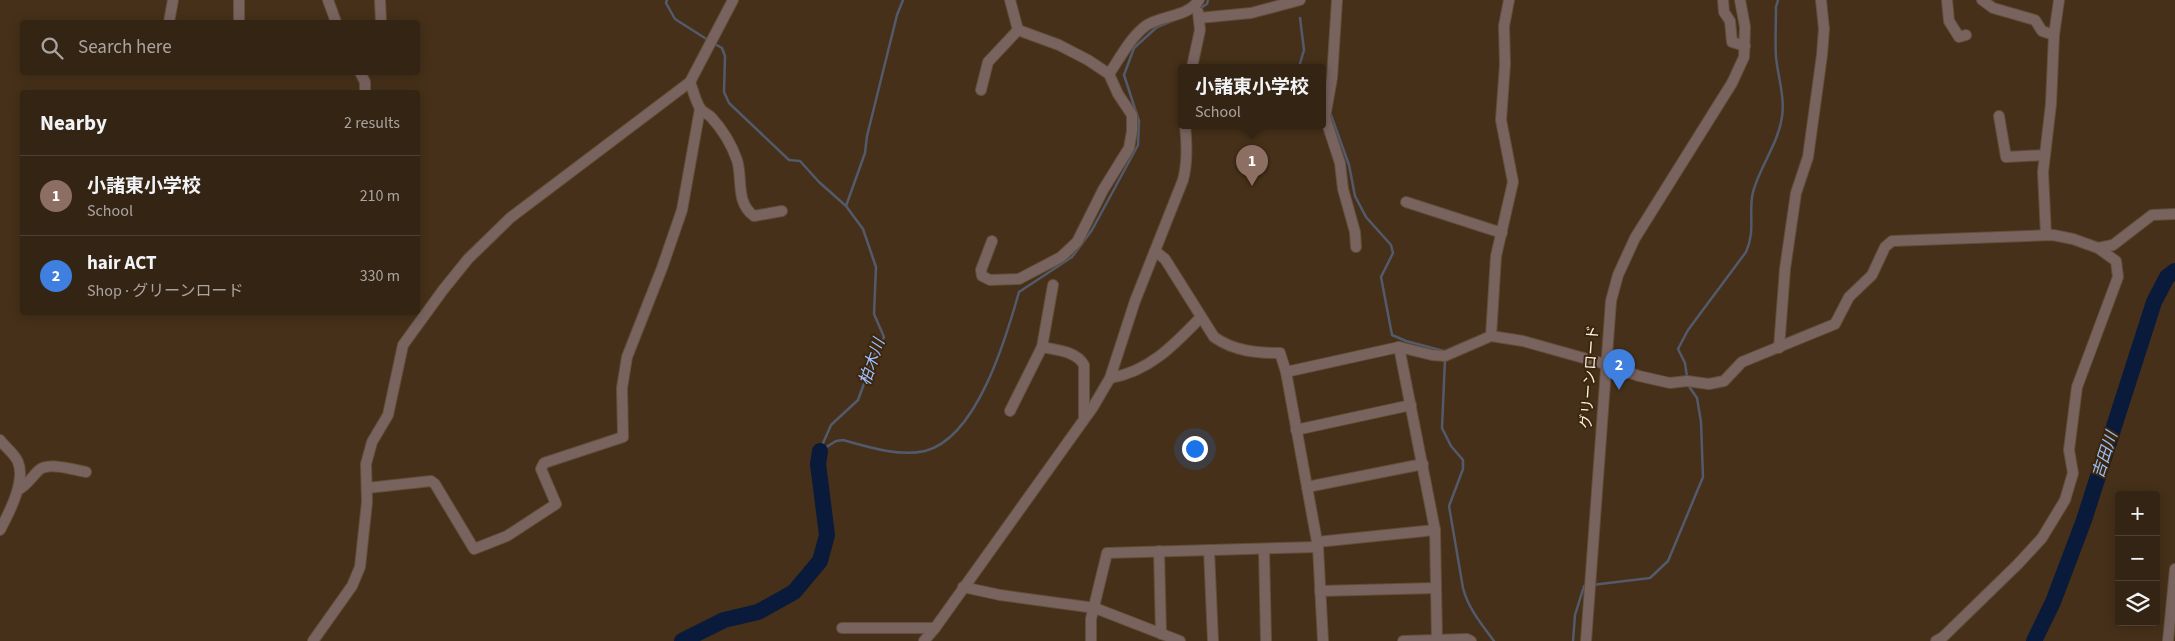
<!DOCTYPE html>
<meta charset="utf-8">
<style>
body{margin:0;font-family:"Source Sans 3","Noto Sans JP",sans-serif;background:#3f3021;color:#f1f3f6}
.controls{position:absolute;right:15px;bottom:15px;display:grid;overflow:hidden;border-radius:5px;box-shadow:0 2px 12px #0003}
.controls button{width:45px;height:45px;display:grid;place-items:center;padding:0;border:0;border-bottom:1px solid #4e4133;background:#342413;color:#f1f3f6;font:25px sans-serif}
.you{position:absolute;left:1194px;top:448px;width:18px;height:18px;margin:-12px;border:4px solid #fff;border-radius:50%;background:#1a73e8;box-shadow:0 0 0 8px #1a73e833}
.badge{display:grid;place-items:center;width:32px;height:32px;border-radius:50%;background:#d6ab8b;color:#fff;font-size:16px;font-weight:700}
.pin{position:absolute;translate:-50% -41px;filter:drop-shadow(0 1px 2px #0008)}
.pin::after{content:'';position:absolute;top:26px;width:18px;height:15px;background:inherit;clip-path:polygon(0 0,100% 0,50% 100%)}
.popup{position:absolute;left:1178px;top:64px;width:148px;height:65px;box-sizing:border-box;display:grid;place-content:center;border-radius:5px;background:#342413;filter:drop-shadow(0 1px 4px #0005);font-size:16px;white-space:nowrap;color:#a9a4a0}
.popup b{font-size:19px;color:#f1f3f6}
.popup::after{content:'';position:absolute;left:50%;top:100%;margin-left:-10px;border:10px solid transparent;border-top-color:#342413}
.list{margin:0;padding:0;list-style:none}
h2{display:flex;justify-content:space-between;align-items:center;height:65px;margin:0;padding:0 20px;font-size:21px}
h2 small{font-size:16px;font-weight:400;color:#a9a4a0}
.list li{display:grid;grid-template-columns:32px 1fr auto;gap:15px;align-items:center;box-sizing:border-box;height:80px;padding:0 20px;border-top:1px solid #4e4133}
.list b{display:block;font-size:19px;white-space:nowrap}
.list p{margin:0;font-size:16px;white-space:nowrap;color:#a9a4a0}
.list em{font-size:16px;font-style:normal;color:#a9a4a0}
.icon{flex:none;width:28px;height:28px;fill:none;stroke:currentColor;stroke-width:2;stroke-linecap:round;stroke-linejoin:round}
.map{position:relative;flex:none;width:2175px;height:641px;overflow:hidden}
.search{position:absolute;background:#342413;box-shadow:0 2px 12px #0003;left:20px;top:20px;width:400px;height:55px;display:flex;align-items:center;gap:12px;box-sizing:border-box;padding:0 18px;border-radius:5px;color:#a9a4a0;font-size:19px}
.panel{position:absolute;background:#342413;box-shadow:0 2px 12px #0003;left:20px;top:90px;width:400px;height:225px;border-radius:5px}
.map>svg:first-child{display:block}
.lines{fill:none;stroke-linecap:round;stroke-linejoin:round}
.stream{stroke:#525a6c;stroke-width:2.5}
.river{stroke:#091a3a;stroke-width:16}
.minor-casing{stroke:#634e39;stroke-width:12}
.minor{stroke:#79635f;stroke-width:10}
.labels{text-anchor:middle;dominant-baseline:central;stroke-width:4;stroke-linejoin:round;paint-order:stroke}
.street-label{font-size:15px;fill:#fceee0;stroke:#3b260e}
.water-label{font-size:16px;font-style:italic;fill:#9dc1ff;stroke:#3b260e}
</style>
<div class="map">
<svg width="2175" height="641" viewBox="0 0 2175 641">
<rect width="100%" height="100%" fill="#463019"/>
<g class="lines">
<g class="stream">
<polyline points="667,0 666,3 675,19 708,40"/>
<polyline points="1199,9 1207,4 1208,0"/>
<polyline points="713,43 722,48 725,56 724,92 729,103 789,160 800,161 819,182 846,206"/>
<polyline points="1299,67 1304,50 1300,18"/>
<polyline points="1328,117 1331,115 1349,165 1355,196 1366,217 1391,245 1393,253 1381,277 1392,335 1406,341 1444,351 1444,354"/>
<path d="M1445 359 1442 428 1451 446 1463 460V469L1449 506 1463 588C1468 608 1482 625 1494 641"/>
<path d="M1687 377 1685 363 1678 349 1688 330 1746 252C1756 230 1748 213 1753 192 1760 166 1778 144 1782 117 1785 97 1778 77 1776 57 1775 40 1776 23 1776 7L1778 0"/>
<polyline points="820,450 831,425 858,400 875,354 884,337 874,314 876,267 863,229 846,206 865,153 867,136 897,15 903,0"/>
<path d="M820 451 836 441 843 440C868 447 899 457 925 451 977 438 1006 338 1019 292L1072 257 1092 230 1138 145 1139 121 1124 75 1134 48 1157 27 1192 13"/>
<polyline points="1592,585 1650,578 1668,561 1703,477 1701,422 1697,398 1688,385"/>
<polyline points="1573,641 1575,615 1584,586 1587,586"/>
</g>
<g class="river">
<polyline points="682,641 724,620 758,612 794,592 820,561 827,535 818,464 820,451"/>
<polyline points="2034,641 2053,602 2084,520 2154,302 2167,277 2175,271"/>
</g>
<defs>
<g id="minor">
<polyline points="239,0 239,22"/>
<polyline points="328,0 336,22"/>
<polyline points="380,0 381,22"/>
<polyline points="1337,0 1332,78 1325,117 1340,163 1343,189 1355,232 1356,247"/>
<polyline points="1723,0 1724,12 1730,21 1732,42 1745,46"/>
<polyline points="1947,0 1949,21 1959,37 1966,35"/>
<polyline points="1982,0 1993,8 2035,20 2042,31 2054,35"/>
<polyline points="1199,18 1251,13 1300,0"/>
<polyline points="169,22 173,0"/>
<polyline points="1192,67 1200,30 1198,12"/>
<polyline points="360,72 365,82 365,92"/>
<path d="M1109 74C1120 58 1131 36 1147 25 1163 15 1188 17 1199 0"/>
<path d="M690 82C693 90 695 100 700 108 702 112 708 114 711 117 723 130 731 143 737 160 743 179 735 202 754 216L782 211"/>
<polyline points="981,90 988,62 1018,30"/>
<polyline points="1999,116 2006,157 2045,155"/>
<polyline points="1406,202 1502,233"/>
<polyline points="2046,235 2043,172 2051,104 2054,35 2059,0"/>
<polyline points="992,241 981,270 982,276 990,280 1019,279 1061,257 1077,242 1103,190 1129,148 1132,131 1132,115 1118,94 1109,74 1088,60 1059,45 1018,30 1010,0"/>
<polyline points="2098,248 2113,245 2152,215 2175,214"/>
<path d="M1155 251 1165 259 1214 337C1234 351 1256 353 1280 353L1286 372 1318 547 1323 641"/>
<polyline points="1491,336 1496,256 1513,182 1501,120 1505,64 1504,26 1509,0"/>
<path d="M1042 347C1056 350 1076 351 1084 365V418"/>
<polyline points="1399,347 1435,530 1437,641"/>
<polyline points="1779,348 1785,269 1796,193 1808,157 1822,55 1824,29 1821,0"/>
<polyline points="1286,372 1399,347 1432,355 1445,356 1491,336 1523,341 1605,364 1639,376 1670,383 1687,381 1709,384 1724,381 1742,362 1835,324 1849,297 1872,275 1885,247 1892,241 2053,235 2073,239 2098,248 2116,261 2118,277 2077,387 2069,450 2073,473 2065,500 2042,538 2018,564 1943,637 1936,641"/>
<path d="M1110 378C1149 372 1175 344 1201 317"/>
<polyline points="1010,411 1042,347 1053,285"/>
<polyline points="1296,430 1411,405"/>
<path d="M0 440C5 447 15 454 18 462 26 481 9 513 0 530"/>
<polyline points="1307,487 1423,464"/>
<polyline points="367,488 431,481 435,484 474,549 507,536 556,504 541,469 544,463 623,437 622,388 627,357 662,268 682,210 700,109"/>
<path d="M18 490C27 485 31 478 38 471 48 461 74 470 86 472"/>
<polyline points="1317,542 1435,530"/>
<polyline points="1264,549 1266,641"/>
<polyline points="1209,550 1213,641"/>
<polyline points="1159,551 1161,634"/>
<polyline points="963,587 1000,595 1095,608 1180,641"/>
<polyline points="1320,591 1436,588"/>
<polyline points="842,628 935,628"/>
<polyline points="313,641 352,586 360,567 367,502 366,464 372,442 388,415 403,345 443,290 468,259 510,218 690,82 733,0"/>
<path d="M924 641 935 628 1093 407 1110 378 1135 301 1183 180C1188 161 1187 143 1185 125"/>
<polyline points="1091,641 1091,619 1107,553 1318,547"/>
<polyline points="1403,641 1467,639 1471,641"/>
<polyline points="1586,641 1611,301 1618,275 1635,238 1732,83 1744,57 1745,27 1740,0"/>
<polyline points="2168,641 2175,569"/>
</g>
</defs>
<use href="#minor" class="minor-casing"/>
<use href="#minor" class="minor"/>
</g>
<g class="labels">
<g class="street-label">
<text transform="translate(1590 377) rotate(-86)">グリーンロード</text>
</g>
<g class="water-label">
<text transform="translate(872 362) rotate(-71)">柏木川</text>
<text transform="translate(2105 455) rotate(-72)">吉田川</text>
</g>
</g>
</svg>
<div class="controls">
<button>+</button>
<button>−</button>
<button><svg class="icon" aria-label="layers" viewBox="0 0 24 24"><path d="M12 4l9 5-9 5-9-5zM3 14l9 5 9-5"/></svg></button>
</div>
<div class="you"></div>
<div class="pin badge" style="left:1252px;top:186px;background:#8d6e63">1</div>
<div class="popup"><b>小諸東小学校</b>School</div>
<div class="pin badge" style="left:1619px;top:390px;background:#3f7fe0">2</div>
<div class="search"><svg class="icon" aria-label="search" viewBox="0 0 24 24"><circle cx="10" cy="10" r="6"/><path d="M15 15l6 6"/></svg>Search here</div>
<section class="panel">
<h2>Nearby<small>2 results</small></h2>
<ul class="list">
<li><span class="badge" style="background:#8d6e63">1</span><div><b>小諸東小学校</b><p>School</p></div><em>210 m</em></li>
<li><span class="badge" style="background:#3f7fe0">2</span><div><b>hair ACT</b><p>Shop · グリーンロード</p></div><em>330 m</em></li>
</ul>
</section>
</div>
